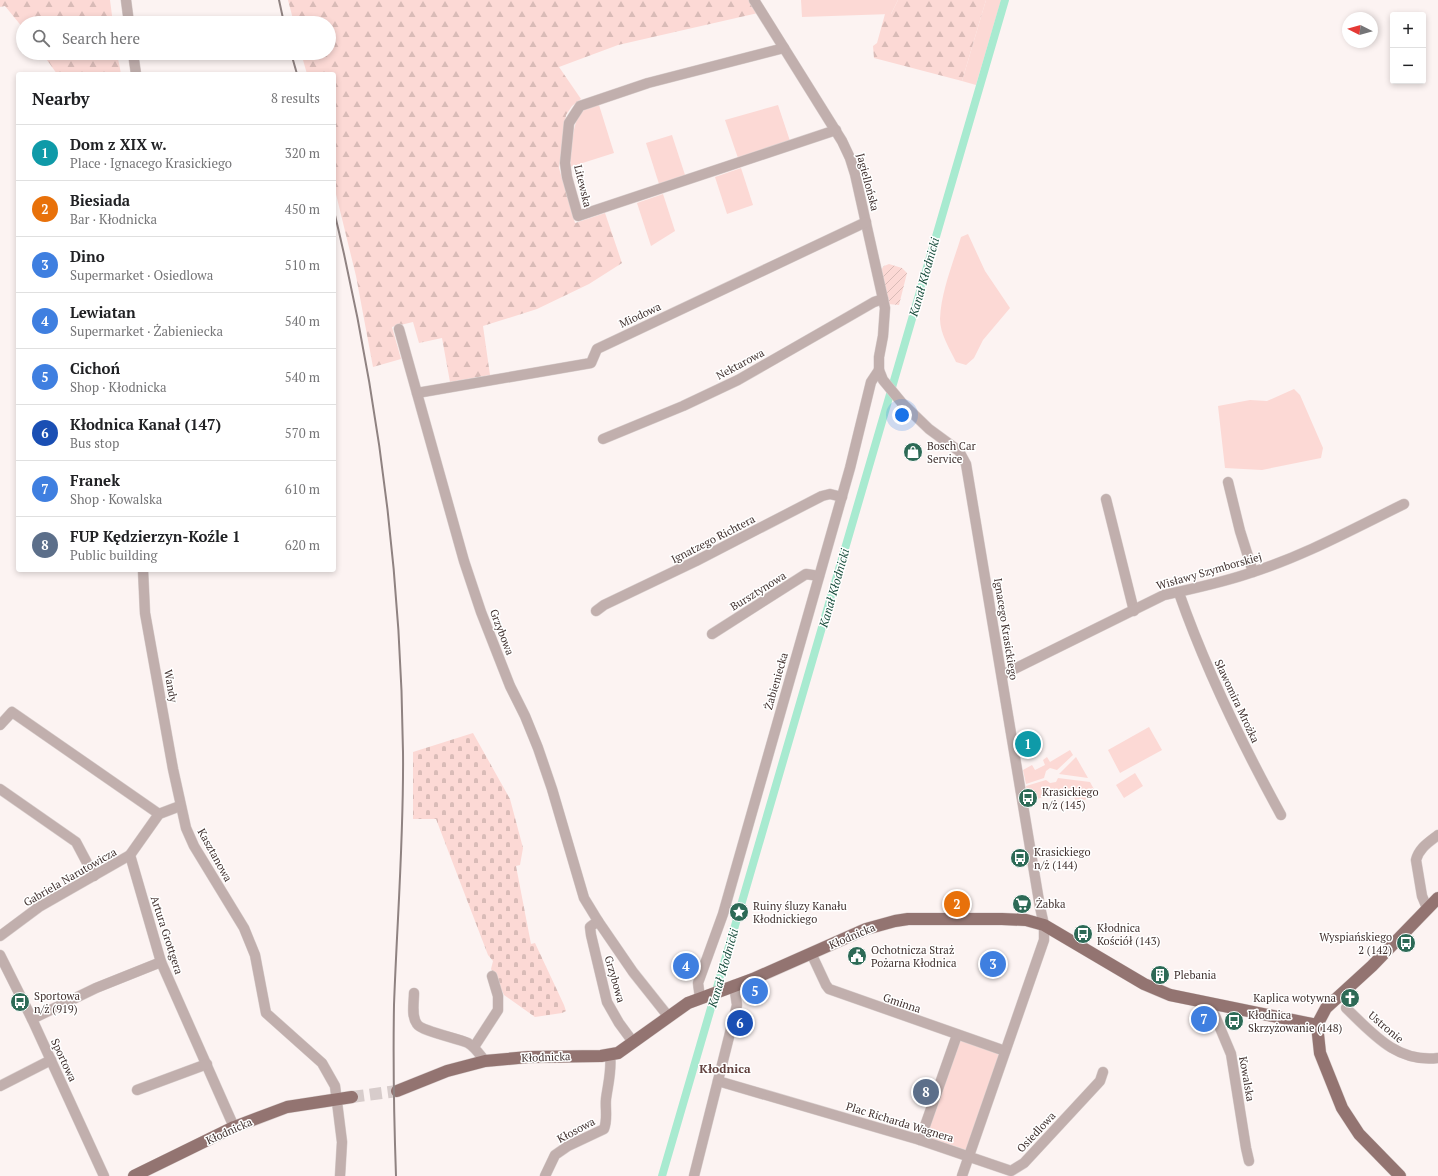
<!DOCTYPE html>
<meta charset="utf-8">
<style>
body{margin:0;font-family:"PT Serif",serif;background:#f6f6f6;color:#202124}
.controls{position:absolute;right:12px;top:12px;display:grid;overflow:hidden;border-radius:4px;box-shadow:0 2px 6px #0003}
.controls button{width:36px;height:36px;display:grid;place-items:center;padding:0;border:0;border-bottom:1px solid #e0e0e0;background:#fff;color:#202124;font:20px sans-serif}
.compass{position:absolute;left:1342px;top:12px;width:36px;height:36px;border-radius:50%;background:#fff;box-shadow:0 2px 6px #0003;rotate:276deg}
.you{position:absolute;left:902px;top:415px;width:14px;height:14px;margin:-10px;border:3px solid #fff;border-radius:50%;background:#1a73e8;box-shadow:0 0 0 6px #1a73e833}
.badge{display:grid;place-items:center;width:26px;height:26px;border-radius:50%;background:#2563eb;color:#fff;font-size:13px;font-weight:700}
.pin{position:absolute;translate:-50% -50%;border:2px solid #fff;box-shadow:0 1px 4px #0006}
.list{margin:0;padding:0;list-style:none}
h2{display:flex;justify-content:space-between;align-items:center;height:52px;margin:0;padding:0 16px;font-size:17px}
h2 small{font-size:13px;font-weight:400;color:#757577}
.list li{display:grid;grid-template-columns:26px 1fr auto;gap:12px;align-items:center;box-sizing:border-box;height:56px;padding:0 16px;border-top:1px solid #e0e0e0}
.list b{display:block;font-size:15px;white-space:nowrap}
.list p{margin:0;font-size:13px;white-space:nowrap;color:#757577}
.list em{font-size:13px;font-style:normal;color:#757577}
.icon{flex:none;width:22px;height:22px;fill:none;stroke:currentColor;stroke-width:2;stroke-linecap:round;stroke-linejoin:round}
.map{position:relative;flex:none;width:1438px;height:1176px;overflow:hidden}
.search{position:absolute;background:#fff;box-shadow:0 2px 6px #0003;left:16px;top:16px;width:320px;height:44px;display:flex;align-items:center;gap:10px;box-sizing:border-box;padding:0 14px;border-radius:22px;color:#757577;font-size:15px}
.panel{position:absolute;background:#fff;box-shadow:0 2px 6px #0003;left:16px;top:72px;width:320px;height:500px;border-radius:4px}
.map>svg:first-child{display:block}
.green{fill:#fcd9d5}
.forest{fill:url(#forest-firs)}
.cemetery{fill:url(#cemetery-stones)}
.garden{fill:url(#garden-furrows)}
.lines{fill:none;stroke-linecap:round;stroke-linejoin:round}
.canal{stroke:#a8ead0;stroke-width:8}
.major-tunnel{stroke:#d7cccb;stroke-width:12;stroke-dasharray:12 6;stroke-linecap:butt}
.minor-casing{stroke:#dad0cf;stroke-width:11}
.major-casing{stroke:#dad0cf;stroke-width:13}
.minor{stroke:#c1afad;stroke-width:10}
.major{stroke:#937471;stroke-width:12}
.rail{stroke:#8f8281;stroke-width:2}
.labels{text-anchor:middle;dominant-baseline:central;stroke-width:3;stroke-linejoin:round;paint-order:stroke}
.street-label{font-size:11px;fill:#41312f;stroke:#fff}
.poi-label{font-size:11px;fill:#41312f;stroke:#fff;text-anchor:start}
.water-label{font-size:12px;font-style:italic;fill:#194e3d;stroke:#fff}
.neighbourhood-label{font-size:12px;font-weight:bold;fill:#62413e;stroke:#fff}
</style>
<div class="map">
<svg width="1438" height="1176" viewBox="0 0 1438 1176">
<defs>
<pattern id="forest-firs" width="22" height="20" patternUnits="userSpaceOnUse"><rect width="22" height="20" fill="#fcd9d5"/><path d="M5 1l3.5 6h-7zM16 11l3.5 6h-7z" fill="#d9bbb7"/></pattern>
<pattern id="cemetery-stones" width="16" height="16" patternUnits="userSpaceOnUse"><rect width="16" height="16" fill="#fcd9d5"/><path d="M2 7V4a2 2 0 0 1 4 0v3zM10 15v-3a2 2 0 0 1 4 0v3z" fill="#d9bbb7"/></pattern>
<pattern id="garden-furrows" width="10" height="10" patternUnits="userSpaceOnUse"><rect width="10" height="10" fill="#fcd9d5"/><path d="M-1 1l2-2M0 10L10 0M9 11l2-2" fill="none" stroke="#d9bbb7"/></pattern>
</defs>
<rect width="100%" height="100%" fill="#fcf3f2"/>
<g class="green">
<polygon points="801,0 898,0 891,14 802,17"/>
<polygon points="986,0 1001,0 976,85 962,81"/>
<path d="M599 105 614 153 570 167C572 152 571 119 584 110 588 108 594 106 599 105Z"/>
<polygon points="778,105 790,141 738,158 725,120"/>
<polygon points="672,135 685,175 659,184 646,143"/>
<polygon points="741,168 753,205 727,214 715,177"/>
<polygon points="663,194 675,231 651,246 637,203"/>
<path d="M968 234 985 271 1010 308 983 340 974 358 966 365 956 362C950 349 940 334 940 319 941 292 953 263 961 237Z"/>
<polygon points="1294,389 1300,395 1323,448 1321,458 1262,470 1225,468 1218,406 1250,400 1267,401"/>
<polygon points="1149,727 1162,750 1120,773 1108,750"/>
<polygon points="1070,750 1073,755 1057,770 1050,768 1046,771 1044,778 1026,784 1023,770 1032,765 1035,770 1045,765 1043,760 1047,757 1050,762"/>
<polygon points="1076,757 1088,778 1059,774"/>
<polygon points="1135,773 1143,786 1124,798 1116,785"/>
<polygon points="1058,778 1090,782 1096,793 1078,804 1068,788 1029,802 1026,786 1046,780 1050,783 1056,782"/>
<polygon points="959,1039 996,1052 999,1056 966,1150 925,1136"/>
</g>
<g class="forest">
<polygon points="0,0 110,0 113,23 23,23 23,28 5,6 0,7"/>
<polygon points="288,0 749,0 758,13 618,45 559,67 581,99 572,106 566,115 559,168 575,223 605,213 622,263 589,284 537,309 483,326 490,375 450,382 442,338 419,343 413,322 392,327 401,359 373,367 356,276 334,186 334,74 307,74 301,53 329,53 329,23 294,23"/>
<polygon points="898,0 986,0 962,81 874,58 873,46 877,43 885,14 891,14"/>
<polygon points="42,53 117,53 121,74 57,74"/>
</g>
<polygon class="cemetery" points="473,733 510,799 523,848 520,865 516,866 531,944 535,943 564,1005 566,1011 562,1013 535,1017 504,995 491,969 493,961 488,955 436,819 413,819 413,752"/>
<polygon class="garden" points="889,264 902,268 907,273 899,305 888,304 881,270 884,266"/>
<g class="lines">
<polyline class="canal" points="662,1176 1005,0"/>
<polyline class="major-tunnel" points="352,1097 397,1091"/>
<defs>
<g id="minor">
<polyline points="126,0 129,23"/>
<polyline points="754,0 842,141 850,158 855,174 885,308 883,336 879,357 879,370 883,380 902,403 929,429 959,451 966,464 1040,907 1044,925 1044,940 962,1176"/>
<polyline points="784,48 648,83 580,106 569,123 565,163 567,177 578,216 836,130"/>
<polyline points="133,53 136,74"/>
<polyline points="399,329 464,561 481,612 510,686 525,716 538,748 552,789 584,898 598,921 590,927 591,935 607,1002 619,1023 633,1042"/>
<polyline points="417,393 591,363 597,349 866,222"/>
<polyline points="603,439 683,406 738,380 848,317 874,302 883,299"/>
<polyline points="1228,482 1240,531 1253,572"/>
<polyline points="1106,499 1134,611"/>
<polyline points="143,570 145,613 173,769 186,828 194,846 244,928 255,955 266,1013 322,1063 335,1086 342,1142 340,1176"/>
<path d="M1179 593C1206 670 1242 744 1281 815"/>
<polyline points="596,611 604,605 696,561 822,496 830,494 842,497"/>
<polyline points="712,634 806,574 819,576"/>
<path d="M1002 675 1164 595C1192 589 1220 583 1247 574 1302 557 1353 529 1404 504"/>
<polyline points="0,725 12,712 159,814"/>
<polyline points="0,789 76,842 94,876"/>
<polyline points="130,855 161,962 234,1127"/>
<path d="M1427 908 1422 896 1416 860C1419 848 1429 842 1438 835"/>
<polyline points="598,921 633,972 668,1016"/>
<polyline points="0,936 39,907 130,855 159,814 180,806"/>
<polyline points="811,953 826,985 829,989 1005,1051"/>
<polyline points="0,955 32,1019 104,1176"/>
<path d="M414 993C414 1003 411 1016 417 1024 421 1031 457 1038 468 1043 475 1047 480 1055 485 1061"/>
<polyline points="700,998 698,983 723,914 850,468 871,382 879,370"/>
<polyline points="1210,1004 1231,1054 1246,1148 1249,1161"/>
<path d="M1346 1008C1373 1034 1397 1063 1438 1058"/>
<polyline points="32,1019 96,988 161,962"/>
<polyline points="474,1047 498,1010 498,996 492,976"/>
<polyline points="718,1081 920,1140 1011,1171 1024,1163 1100,1081 1103,1072"/>
<polyline points="0,1086 51,1060"/>
<polyline points="137,1090 207,1064"/>
<polyline points="920,1140 957,1035"/>
<path d="M545 1176 555 1155 568 1146 604 1129C608 1119 605 1109 606 1099 608 1084 612 1070 610 1055"/>
<polyline points="694,1176 737,1005 734,985"/>
</g>
<g id="major">
<polyline points="397,1091 447,1071 485,1061 528,1057 601,1056 618,1053 688,1003 753,979 866,929 895,921 908,919 1002,919 1026,920 1044,925 1144,984 1170,995 1317,1025"/>
<polyline points="134,1176 234,1127 287,1107 352,1097"/>
<polyline points="1400,1176 1359,1134 1342,1108 1320,1053 1317,1025 1326,1008 1372,966 1438,898"/>
</g>
</defs>
<use href="#minor" class="minor-casing"/>
<use href="#major" class="major-casing"/>
<use href="#minor" class="minor"/>
<use href="#major" class="major"/>
<g class="rail">
<polyline points="279,0 284,23"/>
<polyline points="291,53 297,74"/>
<path d="M334 211C377 389 401 568 403 752 404 836 397 921 394 1005 393 1062 394 1119 396 1176"/>
</g>
</g>
<defs>
<symbol id="shop-disc" viewBox="-11 -11 22 22"><circle r="9.5" fill="#2d6a56" stroke="#fff"/><path d="M-5-2.5h2.3a2.7 3.5 0 0 1 5.4 0H5L5.5 6h-11ZM-1.5-2.5h3a1.5 2.3 0 0 0-3 0Z" fill="#fff"/></symbol>
<symbol id="bus-disc" viewBox="-11 -11 22 22"><circle r="9.5" fill="#2d6a56" stroke="#fff"/><path d="M-5-6H5V4H4V6H2V4H-2V6H-4V4H-5ZM-3.5-4V0h7V-4ZM-3.5 1.2v1.5H-2V1.2ZM2 1.2v1.5H3.5V1.2Z" fill="#fff"/></symbol>
<symbol id="supermarket-disc" viewBox="-11 -11 22 22"><circle r="9.5" fill="#2d6a56" stroke="#fff"/><path d="M-6-5.5h2.5l.6 2H6L4.5 2H-2.5L-4.4-4H-6ZM-1.5 3.2a1.3 1.3 0 1 0 .1 0ZM3 3.2a1.3 1.3 0 1 0 .1 0Z" fill="#fff"/></symbol>
<symbol id="sight-disc" viewBox="-11 -11 22 22"><circle r="9.5" fill="#2d6a56" stroke="#fff"/><path d="M0-6L1.8-2.2L6-1.7L2.9 1.2L3.7 5.4L0 3.3L-3.7 5.4L-2.9 1.2L-6-1.7L-1.8-2.2Z" fill="#fff"/></symbol>
<symbol id="civic-disc" viewBox="-11 -11 22 22"><circle r="9.5" fill="#2d6a56" stroke="#fff"/><path d="M-.6-6.5H3V-4.5H.6V-3L4-1V1h2V6H-6V1h2V-1L-.6-3ZM-1.2 2.5V6h2.4V2.5Z" fill="#fff"/></symbol>
<symbol id="building-disc" viewBox="-11 -11 22 22"><circle r="9.5" fill="#2d6a56" stroke="#fff"/><path d="M-4-6H4V6H1V3H-1V6H-4ZM-2.5-4.3h1.7v1.8h-1.7ZM.8-4.3h1.7v1.8H.8ZM-2.5-1h1.7V.8h-1.7ZM.8-1h1.7V.8H.8Z" fill="#fff"/></symbol>
<symbol id="church-disc" viewBox="-11 -11 22 22"><circle r="9.5" fill="#2d6a56" stroke="#fff"/><path d="M-1.2-6h2.4v3.5h3.3v2.4h-3.3V6h-2.4V-.1h-3.3v-2.4h3.3Z" fill="#fff"/></symbol>
</defs>
<g fill-rule="evenodd">
<use href="#shop-disc" x="902" y="441" width="22" height="22"/>
<use href="#bus-disc" x="1017" y="787" width="22" height="22"/>
<use href="#bus-disc" x="1009" y="847" width="22" height="22"/>
<use href="#supermarket-disc" x="1011" y="893" width="22" height="22"/>
<use href="#sight-disc" x="728" y="901" width="22" height="22"/>
<use href="#bus-disc" x="1072" y="923" width="22" height="22"/>
<use href="#bus-disc" x="1395" y="932" width="22" height="22"/>
<use href="#civic-disc" x="846" y="945" width="22" height="22"/>
<use href="#building-disc" x="1149" y="964" width="22" height="22"/>
<use href="#church-disc" x="1339" y="987" width="22" height="22"/>
<use href="#bus-disc" x="9" y="991" width="22" height="22"/>
<use href="#bus-disc" x="1223" y="1010" width="22" height="22"/>
</g>
<g class="labels">
<g class="street-label">
<text transform="translate(868 182) rotate(75)">Jagiellońska</text>
<text transform="translate(583 186) rotate(76)">Litewska</text>
<text transform="translate(640 315) rotate(-25)">Miodowa</text>
<text transform="translate(740 364) rotate(-28)">Nektarowa</text>
<text transform="translate(713 539) rotate(-27)">Ignatzego Richtera</text>
<text transform="translate(1209 571) rotate(-16)">Wisławy Szymborskiej</text>
<text transform="translate(758 591) rotate(-32)">Bursztynowa</text>
<text transform="translate(1006 629) rotate(81)">Ignacego Krasickiego</text>
<text transform="translate(502 632) rotate(69)">Grzybowa</text>
<text transform="translate(776 681) rotate(-74)">Żabieniecka</text>
<text transform="translate(171 686) rotate(80)">Wandy</text>
<text transform="translate(1237 701) rotate(65)">Sławomira Mrożka</text>
<text transform="translate(215 855) rotate(61)">Kasztanowa</text>
<text transform="translate(70 877) rotate(-30)">Gabriela Narutowicza</text>
<text transform="translate(167 935) rotate(72)">Artura Grottgera</text>
<text transform="translate(852 936) rotate(-23)">Kłodnicka</text>
<text transform="translate(615 979) rotate(74)">Grzybowa</text>
<text transform="translate(902 1003) rotate(19)">Gminna</text>
<text transform="translate(1386 1027) rotate(40)">Ustronie</text>
<text transform="translate(546 1057) rotate(-2)">Kłodnicka</text>
<text transform="translate(64 1060) rotate(65)">Sportowa</text>
<text transform="translate(1247 1079) rotate(80)">Kowalska</text>
<text transform="translate(900 1122) rotate(17)">Plac Richarda Wagnera</text>
<text transform="translate(576 1130) rotate(-28)">Kłosowa</text>
<text transform="translate(229 1131) rotate(-24)">Kłodnicka</text>
<text transform="translate(1036 1132) rotate(-47)">Osiedlowa</text>
</g>
<g class="poi-label">
<text x="927" y="446">Bosch Car<tspan x="927" dy="13">Service</tspan></text>
<text x="1042" y="792">Krasickiego<tspan x="1042" dy="13">n/ż (145)</tspan></text>
<text x="1034" y="852">Krasickiego<tspan x="1034" dy="13">n/ż (144)</tspan></text>
<text x="1036" y="904">Żabka</text>
<text x="753" y="906">Ruiny śluzy Kanału<tspan x="753" dy="13">Kłodnickiego</tspan></text>
<text x="1097" y="928">Kłodnica<tspan x="1097" dy="13">Kościół (143)</tspan></text>
<text x="1392" y="937" text-anchor="end">Wyspiańskiego<tspan x="1392" dy="13">2 (142)</tspan></text>
<text x="871" y="950">Ochotnicza Straż<tspan x="871" dy="13">Pożarna Kłodnica</tspan></text>
<text x="1174" y="975">Plebania</text>
<text x="34" y="996">Sportowa<tspan x="34" dy="13">n/ż (919)</tspan></text>
<text x="1336" y="998" text-anchor="end">Kaplica wotywna</text>
<text x="1248" y="1015">Kłodnica<tspan x="1248" dy="13">Skrzyżowanie (148)</tspan></text>
</g>
<g class="water-label">
<text transform="translate(924 277) rotate(-74)">Kanał Kłodnicki</text>
<text transform="translate(834 588) rotate(-74)">Kanał Kłodnicki</text>
<text transform="translate(723 968) rotate(-74)">Kanał Kłodnicki</text>
</g>
<g class="neighbourhood-label">
<text x="725" y="1068">Kłodnica</text>
</g>
</g>
</svg>
<div class="controls">
<button>+</button>
<button>−</button>
</div>
<svg class="compass" viewBox="-18 -18 36 36"><path d="M0-13l5 13h-10z" fill="#e53935"/><path d="M0 13l5-13h-10z" fill="#757577"/></svg>
<div class="you"></div>
<div class="pin badge" style="left:1028px;top:744px;background:#0f9aa8">1</div>
<div class="pin badge" style="left:957px;top:904px;background:#e8710a">2</div>
<div class="pin badge" style="left:993px;top:964px;background:#3f7fe0">3</div>
<div class="pin badge" style="left:686px;top:966px;background:#3f7fe0">4</div>
<div class="pin badge" style="left:755px;top:991px;background:#3f7fe0">5</div>
<div class="pin badge" style="left:740px;top:1023px;background:#1a4fb4">6</div>
<div class="pin badge" style="left:1204px;top:1019px;background:#3f7fe0">7</div>
<div class="pin badge" style="left:926px;top:1092px;background:#5c6f8a">8</div>
<div class="search"><svg class="icon" aria-label="search" viewBox="0 0 24 24"><circle cx="10" cy="10" r="6"/><path d="M15 15l6 6"/></svg>Search here</div>
<section class="panel">
<h2>Nearby<small>8 results</small></h2>
<ul class="list">
<li><span class="badge" style="background:#0f9aa8">1</span><div><b>Dom z XIX w.</b><p>Place · Ignacego Krasickiego</p></div><em>320 m</em></li>
<li><span class="badge" style="background:#e8710a">2</span><div><b>Biesiada</b><p>Bar · Kłodnicka</p></div><em>450 m</em></li>
<li><span class="badge" style="background:#3f7fe0">3</span><div><b>Dino</b><p>Supermarket · Osiedlowa</p></div><em>510 m</em></li>
<li><span class="badge" style="background:#3f7fe0">4</span><div><b>Lewiatan</b><p>Supermarket · Żabieniecka</p></div><em>540 m</em></li>
<li><span class="badge" style="background:#3f7fe0">5</span><div><b>Cichoń</b><p>Shop · Kłodnicka</p></div><em>540 m</em></li>
<li><span class="badge" style="background:#1a4fb4">6</span><div><b>Kłodnica Kanał (147)</b><p>Bus stop</p></div><em>570 m</em></li>
<li><span class="badge" style="background:#3f7fe0">7</span><div><b>Franek</b><p>Shop · Kowalska</p></div><em>610 m</em></li>
<li><span class="badge" style="background:#5c6f8a">8</span><div><b>FUP Kędzierzyn-Koźle 1</b><p>Public building</p></div><em>620 m</em></li>
</ul>
</section>
</div>
